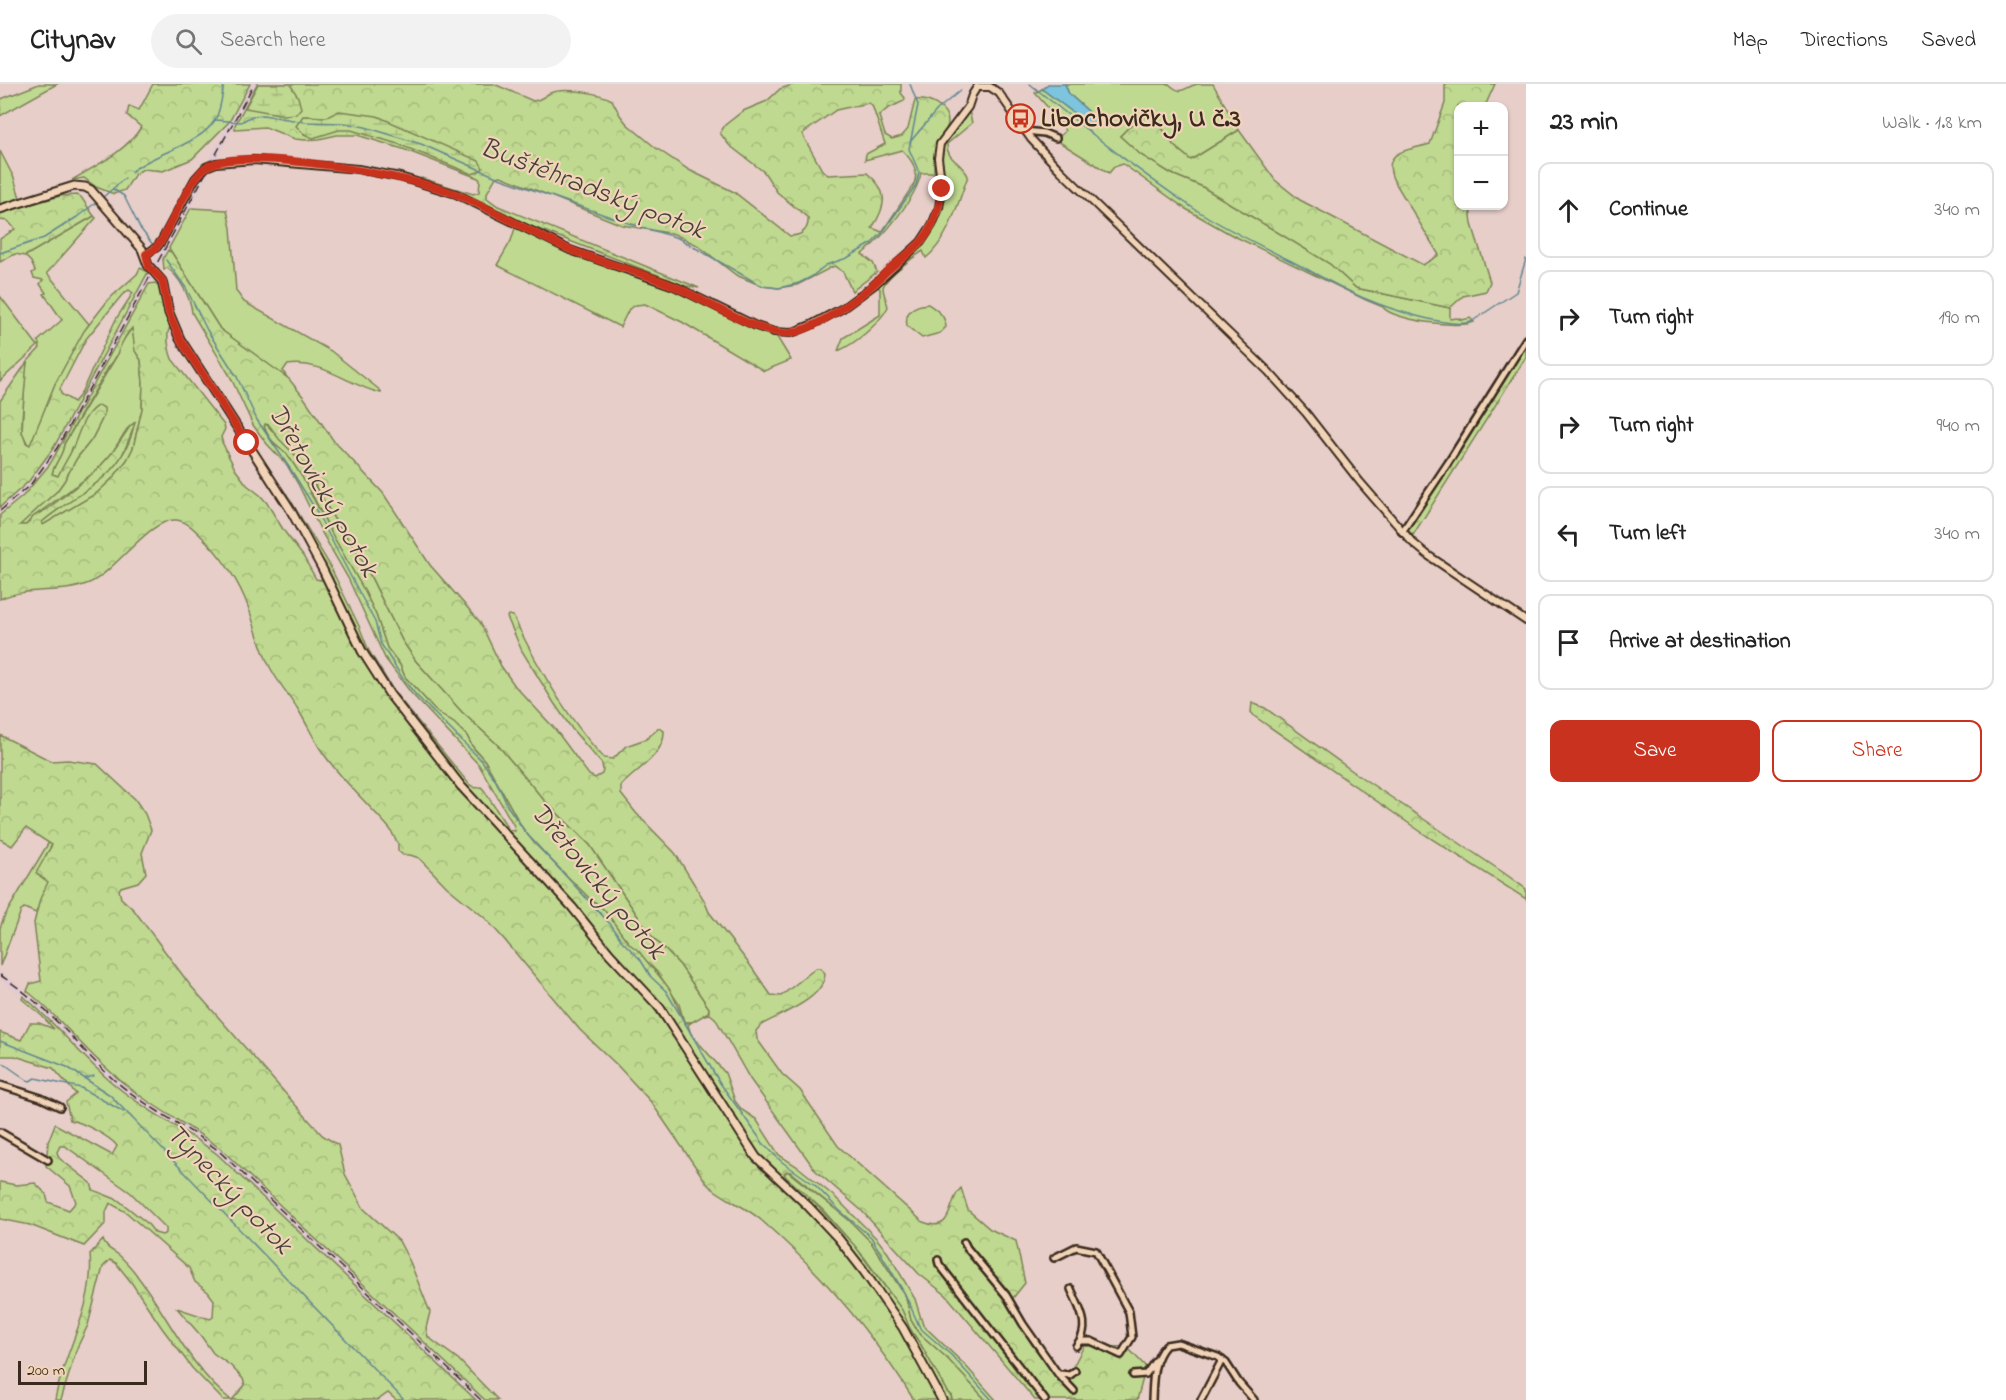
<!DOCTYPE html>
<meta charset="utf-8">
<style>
body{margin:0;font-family:"Indie Flower",sans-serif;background:#f2f2f2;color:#222}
.controls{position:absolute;right:18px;top:18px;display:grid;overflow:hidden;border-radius:12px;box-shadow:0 2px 4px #0004}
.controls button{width:54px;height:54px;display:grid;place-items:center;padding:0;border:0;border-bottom:2px solid #e0e0e0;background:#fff;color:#222;font:30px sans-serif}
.scale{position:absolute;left:18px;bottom:15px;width:129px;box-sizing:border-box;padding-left:6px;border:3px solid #3b2a1e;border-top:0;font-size:16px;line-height:21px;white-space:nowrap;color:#3b2a1e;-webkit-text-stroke:4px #f1d4b8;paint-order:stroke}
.stop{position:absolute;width:18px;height:18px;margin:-14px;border:4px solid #c8321e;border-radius:50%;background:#fff}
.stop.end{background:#c8321e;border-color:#fff;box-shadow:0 2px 6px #0008}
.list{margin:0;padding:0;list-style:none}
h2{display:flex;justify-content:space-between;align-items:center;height:78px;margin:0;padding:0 24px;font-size:26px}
h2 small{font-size:20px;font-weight:400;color:#767676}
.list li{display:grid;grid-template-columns:39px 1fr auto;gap:18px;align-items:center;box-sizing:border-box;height:96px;margin:0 12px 12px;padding:0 12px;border:2px solid #e0e0e0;border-radius:12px}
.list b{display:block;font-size:22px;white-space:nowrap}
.list em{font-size:20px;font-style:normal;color:#767676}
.actions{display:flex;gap:12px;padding:18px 24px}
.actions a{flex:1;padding:14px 0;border:2px solid #c8321e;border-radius:12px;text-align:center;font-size:21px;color:#c8321e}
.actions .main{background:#c8321e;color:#fff}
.icon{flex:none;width:33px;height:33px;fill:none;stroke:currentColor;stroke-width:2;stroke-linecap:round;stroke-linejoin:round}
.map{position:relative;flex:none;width:1526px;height:1316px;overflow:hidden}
header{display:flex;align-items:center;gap:36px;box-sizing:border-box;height:84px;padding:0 30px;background:#fff;border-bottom:2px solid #e0e0e0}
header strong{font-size:28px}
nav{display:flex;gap:33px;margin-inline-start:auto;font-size:21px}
.search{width:420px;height:54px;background:#f2f2f2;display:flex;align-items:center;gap:15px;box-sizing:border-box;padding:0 21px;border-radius:33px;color:#767676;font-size:22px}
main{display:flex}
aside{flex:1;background:#fff}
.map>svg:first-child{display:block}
.built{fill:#e0cad5}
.grass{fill:#bfd990;stroke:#7d8257;stroke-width:1.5}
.forest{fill:url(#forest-crowns);stroke:#7d8257;stroke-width:1.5;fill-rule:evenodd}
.wetland{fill:url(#wetland-marsh);stroke:#7d8257;stroke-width:1.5}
.water{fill:#7dc4de;stroke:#638691;stroke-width:1.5}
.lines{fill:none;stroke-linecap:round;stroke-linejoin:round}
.stream{stroke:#638691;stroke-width:1.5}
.minor-casing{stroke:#3b2a1e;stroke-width:10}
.tertiary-casing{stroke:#3b2a1e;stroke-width:10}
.secondary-casing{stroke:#3b2a1e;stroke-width:11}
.minor{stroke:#f1d4b8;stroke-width:5}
.tertiary{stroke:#f1d4b8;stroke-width:6}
.secondary{stroke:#f1d4b8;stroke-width:7}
.rail{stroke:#3b2a1e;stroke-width:1.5;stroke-dasharray:9 4.5;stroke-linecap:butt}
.route{stroke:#c8321e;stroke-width:8}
.labels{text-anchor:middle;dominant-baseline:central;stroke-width:4.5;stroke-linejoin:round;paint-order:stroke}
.poi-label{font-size:27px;font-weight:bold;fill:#3b2a1e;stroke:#f1d4b8;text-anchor:start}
.water-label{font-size:28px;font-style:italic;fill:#45413b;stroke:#f1d4b8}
</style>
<header>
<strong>Citynav</strong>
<div class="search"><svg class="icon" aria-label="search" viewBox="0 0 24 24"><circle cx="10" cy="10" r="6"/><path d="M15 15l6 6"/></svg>Search here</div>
<nav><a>Map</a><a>Directions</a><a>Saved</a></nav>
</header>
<main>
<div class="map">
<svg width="1526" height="1316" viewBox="0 0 1526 1316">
<defs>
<pattern id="forest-crowns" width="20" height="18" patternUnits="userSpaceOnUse" patternTransform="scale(1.5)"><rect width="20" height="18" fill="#bfd990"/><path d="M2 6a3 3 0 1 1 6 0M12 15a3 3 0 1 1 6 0" fill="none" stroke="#a5ba7c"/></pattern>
<pattern id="wetland-marsh" width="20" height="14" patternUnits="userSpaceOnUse" patternTransform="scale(1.5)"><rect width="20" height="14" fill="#bfd990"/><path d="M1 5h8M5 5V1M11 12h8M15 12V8" fill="none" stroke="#a5ba7c"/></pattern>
</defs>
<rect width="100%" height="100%" fill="#e7cec9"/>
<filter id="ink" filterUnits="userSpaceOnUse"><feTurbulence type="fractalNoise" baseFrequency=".0167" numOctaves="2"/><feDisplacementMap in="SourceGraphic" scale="12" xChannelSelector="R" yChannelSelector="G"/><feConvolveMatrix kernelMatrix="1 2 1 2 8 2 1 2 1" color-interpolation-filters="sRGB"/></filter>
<g filter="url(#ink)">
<g class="built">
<polygon points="250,0 257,0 59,366 33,402 0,431 0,423 29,397 54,363"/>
<polygon points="0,887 52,929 97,975 125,1001 158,1024 193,1044 221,1065 485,1316 476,1316 217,1070 190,1050 134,1016 108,995 48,933 0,895"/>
</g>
<g class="grass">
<polygon points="39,0 57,0 0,32 1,15"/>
<path d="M1065 0H1169C1183 13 1184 3 1197 0 1201 0 1208 0 1213 0L1239 46 1191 76 1174 62 1152 29 1138 34 1120 52 1141 71 1172 90 1201 102 1330 180 1356 204 1450 224V235L1457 234 1462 236 1470 234 1474 238C1459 245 1391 236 1383 223L1366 216 1230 150 1186 125 1123 80 1114 83 1109 89 1056 56 1065 47 1059 36 1035 9 1042 5 1087 39 1098 36 1069 10Z"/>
<path d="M968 23 972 39 947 60C946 76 962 78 968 92 958 119 949 155 926 174L923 167C915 172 884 194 883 204 883 209 887 217 888 223 879 240 855 260 838 267L843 254 880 231V205L878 203 856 219 830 234 921 158 939 124 940 60Z"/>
<polygon points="0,67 14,94 20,114 18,117 0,121"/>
<path d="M191 124 227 126 231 144 236 207 244 218 331 267 381 307V309C349 302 322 275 287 281L283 287 288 295 220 245 169 164Z"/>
<polygon points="94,132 96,134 47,189 89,240 55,300 31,360 28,361 22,348 25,289 27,278 40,264 38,257 62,236 44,210 46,209 40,200 43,196 34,194 32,189 35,187 31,178 25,172"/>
<polygon points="516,141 570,166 674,202 774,248 791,276 764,287 682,238 645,220 636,221 629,225 620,243 497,181 511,157"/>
<polygon points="0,212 38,262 0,297"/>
<path d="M928 220C938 227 945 231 946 243L940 249 922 254 907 242C904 227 914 221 928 220Z"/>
<path d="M132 244 137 270 141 276 143 299 142 325 133 364 127 376 113 394 97 409 43 441 42 438C76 409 128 389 134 339L127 345 112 369 96 387 33 433 26 441H19L57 407 64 397 77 374 92 355 104 331 72 364 71 368 58 392 52 390C54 379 63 372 64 360L119 268V262Z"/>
<polygon points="266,340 302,378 326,423 362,475 402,556 416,577 462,628 497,660 544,716 590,761 650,850 680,881 709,924 708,929 692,938 684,938 679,920 658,889 630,861 598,820 591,816 533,759 523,745 485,677 472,662 467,652 438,629 405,593 400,581 387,564 376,531 365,508 333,452 310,406 287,370 269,354 264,342"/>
<polygon points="49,758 52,761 45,773 49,798 36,829 24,824 21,827 0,882 0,844 4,833"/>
<polygon points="787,1087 849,1136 871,1158 906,1213 911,1236 918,1248 946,1273 986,1316 952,1316 951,1311 947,1308 921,1261 909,1243 902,1226 864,1173 823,1126 786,1093 784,1091"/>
</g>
<g class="forest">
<path d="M153 0H250L229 38 192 75 163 87 143 85 135 90 125 106 114 110 96 103 84 94 72 96C95 82 127 67 141 43L127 31 129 22 139 26Z"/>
<path d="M257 0H494L533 17C541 16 544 12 550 9 564 3 600 9 612 16L620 31 627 40 656 64 689 86 734 108 790 152C802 152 809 145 808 134L777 108 764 88 729 61 720 49 725 41 743 27 767 17 780 5 795 0H901V9L905 14 904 17 887 25 879 32 885 51 892 55 902 52 908 45 915 16C927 14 948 23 948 38 948 47 941 52 937 60 933 68 934 79 934 89H921C917 113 882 155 862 170L873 179 877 188 852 207 843 188 834 182 797 201 778 204 762 202 736 191 697 161 674 150 622 141 501 92 496 93 487 109V114L498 122 699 204 686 202 518 137 481 118 421 94 473 110 479 108 480 96 478 94 403 65 357 51H337L319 55 305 56 295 55 265 43 235 45V41ZM868 19 872 21 885 60 866 70 865 76 902 66C912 76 919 86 914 100L882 148 872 144C887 121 889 107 867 89L828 91 822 86 802 50 836 26Z"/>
<path d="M1445 0H1495L1485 22H1458V122H1470L1472 140 1490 198 1486 207 1463 212 1450 224 1356 204 1330 180 1201 102 1172 90 1141 71 1120 52 1138 34 1152 29 1174 62 1191 76 1239 46 1275 96 1300 116 1423 181 1439 171 1393 95C1381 66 1409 66 1430 60L1445 19Z"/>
<polygon points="77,111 81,113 94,132 25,172 15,170 0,178 0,155 15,145 8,137 0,136 0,129 60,112"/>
<path d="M168 166 172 169 220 245 289 295 305 315 333 356 383 409 430 481 480 538 501 582 515 602 555 645 589 691 595 694 602 690 603 686 602 680 572 645 554 619 522 567 507 533 508 531 513 532C537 582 566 633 604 674L613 675 626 662 646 655 659 644 664 647C665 671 635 686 621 702V710L636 729 675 769 704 816 709 828 750 881 771 911 781 912 816 884H820L825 889C825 915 780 930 761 941L756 947 757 955 782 990 800 1006 838 1062 923 1138C955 1151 947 1116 961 1104L968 1126 990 1145 1016 1157 1025 1199 1013 1214C1017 1244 1037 1271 1059 1292H1068L1084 1262 1127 1263 1146 1283 1137 1316H1035L946 1211 919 1190 861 1126 816 1087 750 995 715 934 710 930 703 931 709 928V924L680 881 650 850 590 761 544 716 497 660 462 628 416 577 402 556 362 475 336 438 302 378 279 355 269 341 265 340 264 345 275 361 287 370 302 393 333 452 365 508 376 531 387 564 400 581 405 593 438 629 454 639 467 652 472 662 485 677 523 745 535 760 591 816C608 824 617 847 631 861 634 864 639 866 641 870 650 882 661 893 670 906 676 915 681 934 686 939L692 938 688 941 691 950 725 989 735 1017 742 1026 756 1035 779 1071 798 1083 835 1113 877 1155 888 1169 915 1215 923 1241 964 1280 996 1316H986L946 1273 918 1248 911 1236 906 1213 871 1158 849 1136 790 1088 786 1087 784 1090 786 1093 808 1112 855 1162 902 1226 911 1247 921 1261 947 1308 951 1312 952 1316H947L904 1241 866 1184 840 1151 820 1129 759 1071 680 949 657 918 574 821 464 700 393 609 365 566 326 484 286 409 328 478 359 542 369 567 395 609 469 700 475 704 481 703 484 706 509 746 515 747 514 742 479 681 411 609 385 574 348 494 322 449 298 400 287 381 267 360 253 341 230 292 192 229C191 214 179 192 167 184L164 186 163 175Z"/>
<path d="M140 184 148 188 54 363 29 397 0 423V317L27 278 22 335V348L26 359 30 361 55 300 84 247 109 215 137 190ZM129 206 133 209 116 235 80 311 74 318 61 310 60 305 86 255 122 211Z"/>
<path d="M155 199C164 205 162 217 164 226 166 233 169 239 172 245H169C166 253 169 267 172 275L224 341 225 345 221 353 223 360 235 385 247 401 260 411 267 419 284 447 303 472 316 495 321 496 322 491 359 569 387 614 459 704 569 825 652 922 674 953 753 1075 815 1134 860 1188 898 1244 939 1316H914C872 1249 821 1188 761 1136 745 1122 724 1115 708 1101L651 1018 617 981 580 946 503 854 485 834 447 803 419 774 410 771H403L398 767V760L390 745C368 720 337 691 319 663 312 651 306 639 299 627 290 612 279 600 271 585 261 567 256 545 249 525 239 497 221 471 199 450 193 444 186 437 176 436 151 433 114 489 89 499 61 511 28 502 0 515V431L23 412 50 380 149 200ZM132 244 135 267 141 276 143 299 142 325 133 364 127 376 113 394 97 409 43 441 42 438C67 416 103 402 121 373 127 362 131 350 135 339L131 341 112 369 96 387 47 425 34 432 26 441H20L57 407 64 397 77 374 92 355 104 331V324L99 321C82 329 78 355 70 370 66 377 62 384 58 392L52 390C54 379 63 372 64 360L109 282C118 276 120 255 132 244Z"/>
<polygon points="1526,261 1526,273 1413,451 1407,445"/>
<polygon points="1252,619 1265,624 1358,691 1504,789 1526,805 1526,815 1427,752 1254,632 1251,628"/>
<path d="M0 651 51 677 68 676 97 680 135 715 145 730 151 746 142 769 146 789 138 798 121 803 119 806 121 814 134 826 190 901 322 1051 338 1061 345 1090 364 1125 399 1157 410 1178 430 1228 426 1244 428 1253 458 1275 498 1316H485L221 1065C186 1039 146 1020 114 991 83 965 59 932 27 907L30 900 41 897 34 839 40 815 48 798 36 789 52 761 26 744 12 762 0 755Z"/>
<path d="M23 912C54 937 79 970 109 996 142 1025 182 1044 217 1070L476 1316H396L388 1309 378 1316H232L245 1301 243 1295 231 1282 213 1269 201 1252 177 1224 210 1235 213 1233 214 1216 208 1208 195 1198 189 1184 126 1128 110 1119 106 1128V1139L84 1162 30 1141 0 1135V1098L16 1101 35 1099 46 1110 48 1118 69 1126 76 1118 70 1102 46 1082 48 1058 55 1040 112 1071 117 1062C111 1053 82 1038 70 1036L66 1018 76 1010 53 984 15 972H0V948L21 956 30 939H39L54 945 42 932 22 915ZM60 1062H65L131 1109 166 1144V1149L162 1151 155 1149 147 1139 118 1116 93 1106 91 1099 59 1074 57 1068Z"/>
<path d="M103 1156C106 1165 113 1166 120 1172 126 1178 133 1185 138 1193 168 1232 191 1286 231 1316H223L192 1284 162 1244 131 1198 116 1179 110 1176 103 1183 88 1241 77 1264 61 1316H55C64 1264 95 1226 90 1170Z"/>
</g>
<g class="wetland">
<polygon points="258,0 290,0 298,13 301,24 296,30 284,31 245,24"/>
<polygon points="339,27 377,32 479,77 483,84 478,88 472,90 398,60 351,46 339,46 313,54 304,50 296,42 303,32 327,33"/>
</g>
<polygon class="water" points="1048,0 1065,0 1069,10 1098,36 1097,40 1093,41 1087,39 1042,5"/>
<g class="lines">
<g class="stream">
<path d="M1030 0C1083 43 1136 86 1193 124 1222 143 1254 158 1285 174 1312 187 1338 203 1366 215 1387 224 1450 245 1471 238L1516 208 1526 175"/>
<polyline points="215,36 241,38 252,32 263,31 305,38 344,39 365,43 421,60 499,94 625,138 678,154 762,202 779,204 799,199 811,193 826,181 847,174 871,160 882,149 916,101 919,88 909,65 918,21 910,0"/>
<polyline points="910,58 937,26 961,6"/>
<path d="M131 88C154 68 199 62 215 36 221 26 222 12 224 0"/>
<polyline points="113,105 124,112 140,144 154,162"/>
<polyline points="102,114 125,94"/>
<polyline points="0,169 44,154 77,133 98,117"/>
<polyline points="166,176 186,204 207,246 237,293 257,336 293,389 314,423 375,538 381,560 403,595 416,611 482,677 496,697 508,723 526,749 612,842 622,857 640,875 651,893 666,907 720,999 763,1059 782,1078 815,1101 839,1126 871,1153 905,1210 920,1244 951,1271 992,1316"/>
<polyline points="0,957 67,983 110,1011 404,1316"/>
<polyline points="0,977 27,996 30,997 35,994 81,1004 124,1028"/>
<polyline points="86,994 94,992"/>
</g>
<defs>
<g id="minor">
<polyline points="1025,47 1044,49 1056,54"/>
<polyline points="1402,448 1448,379 1526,255"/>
<polyline points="0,1001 41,1014 60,1023"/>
<polyline points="0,1048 48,1076"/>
<polyline points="964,1158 967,1164 1006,1211 1023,1240 1058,1290 1074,1307"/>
<polyline points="1054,1174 1076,1163 1096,1167 1129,1228 1132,1253 1121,1271 1091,1257 1080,1257"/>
<polyline points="938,1176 939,1180 1045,1316"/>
<path d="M1071 1205C1080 1226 1092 1243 1076 1262"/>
<polyline points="1060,1290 1070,1291 1075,1287"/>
<polyline points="1133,1291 1146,1290 1155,1277"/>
<path d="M1152 1316C1153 1297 1152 1276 1166 1261L1178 1259 1218 1273 1226 1279 1239 1299 1254 1316"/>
<polyline points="1201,1316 1222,1276"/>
</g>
<polyline id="tertiary" points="146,170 157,163 162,156 195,95 206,83 216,79 254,76 358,85 400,93 456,110 570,166 674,202 756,242 774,248 791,249 811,241 843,224 874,201 921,158 932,141 939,124 942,105 938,74 940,60 968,23 972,11 977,3 990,3 999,9 1031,55 1061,87 1268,287 1306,329 1360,398 1412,458 1429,472 1526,537"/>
<polyline id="secondary" points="0,125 74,102 85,103 91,106 142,165 148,181 162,197 169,229 180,255 290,425 323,486 362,567 390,611 461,702 572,823 609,869 660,924 756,1073 808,1122 838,1154 863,1186 903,1244 942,1316"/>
</defs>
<use href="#minor" class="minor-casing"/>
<use href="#tertiary" class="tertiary-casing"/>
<use href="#secondary" class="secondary-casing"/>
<use href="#minor" class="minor"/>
<use href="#tertiary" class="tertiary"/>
<use href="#secondary" class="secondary"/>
<g class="rail">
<polyline points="0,427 31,400 57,364 254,0"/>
<path d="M0 891C23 906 45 925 64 945 80 961 95 979 112 994 145 1023 184 1041 219 1067L481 1316"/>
</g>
</g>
</g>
<g class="lines" filter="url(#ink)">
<path class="route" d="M247 359 180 255 169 229 162 196 149 183 146 170 154 166 162 156C171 140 193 89 208 82 248 61 415 93 458 111 497 127 532 150 571 166 605 180 642 188 676 203 703 215 762 253 791 249 817 245 867 209 884 190 895 179 908 171 919 160 934 145 939 124 942 105"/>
</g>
<defs>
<symbol id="bus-ring" viewBox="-11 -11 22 22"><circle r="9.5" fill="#f1d4b8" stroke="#c8321e" stroke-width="1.5"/><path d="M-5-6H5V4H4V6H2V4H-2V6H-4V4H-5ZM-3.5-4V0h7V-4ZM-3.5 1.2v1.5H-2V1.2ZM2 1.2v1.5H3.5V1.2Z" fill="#c8321e"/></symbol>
</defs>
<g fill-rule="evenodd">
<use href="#bus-ring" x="1004" y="18" width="33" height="33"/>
</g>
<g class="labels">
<g class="poi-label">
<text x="1041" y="35">Libochovičky, U č.3</text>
</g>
<g class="water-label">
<text transform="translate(592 106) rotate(21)">Buštěhradský potok</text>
<text transform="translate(322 407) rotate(60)">Dřetovický potok</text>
<text transform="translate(597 798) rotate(50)">Dřetovický potok</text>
<text transform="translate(228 1106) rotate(46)">Týnecký potok</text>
</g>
</g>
</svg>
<div class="controls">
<button>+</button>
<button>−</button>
</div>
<div class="scale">200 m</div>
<div class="stop" style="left:247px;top:359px"></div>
<div class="stop end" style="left:942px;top:105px"></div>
</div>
<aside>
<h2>23 min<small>Walk · 1.8 km</small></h2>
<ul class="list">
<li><svg class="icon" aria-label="ahead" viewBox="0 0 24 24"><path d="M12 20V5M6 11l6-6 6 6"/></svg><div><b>Continue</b></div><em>340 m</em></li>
<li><svg class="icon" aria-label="right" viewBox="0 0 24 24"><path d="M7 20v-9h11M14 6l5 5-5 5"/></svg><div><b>Turn right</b></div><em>190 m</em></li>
<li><svg class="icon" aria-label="right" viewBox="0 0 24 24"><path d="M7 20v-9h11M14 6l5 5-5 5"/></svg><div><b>Turn right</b></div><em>940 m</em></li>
<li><svg class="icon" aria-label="left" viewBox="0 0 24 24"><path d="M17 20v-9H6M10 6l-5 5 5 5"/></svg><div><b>Turn left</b></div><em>340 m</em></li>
<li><svg class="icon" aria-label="arrive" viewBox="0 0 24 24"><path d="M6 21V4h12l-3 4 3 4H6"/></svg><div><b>Arrive at destination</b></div></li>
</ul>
<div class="actions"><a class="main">Save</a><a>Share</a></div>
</aside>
</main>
